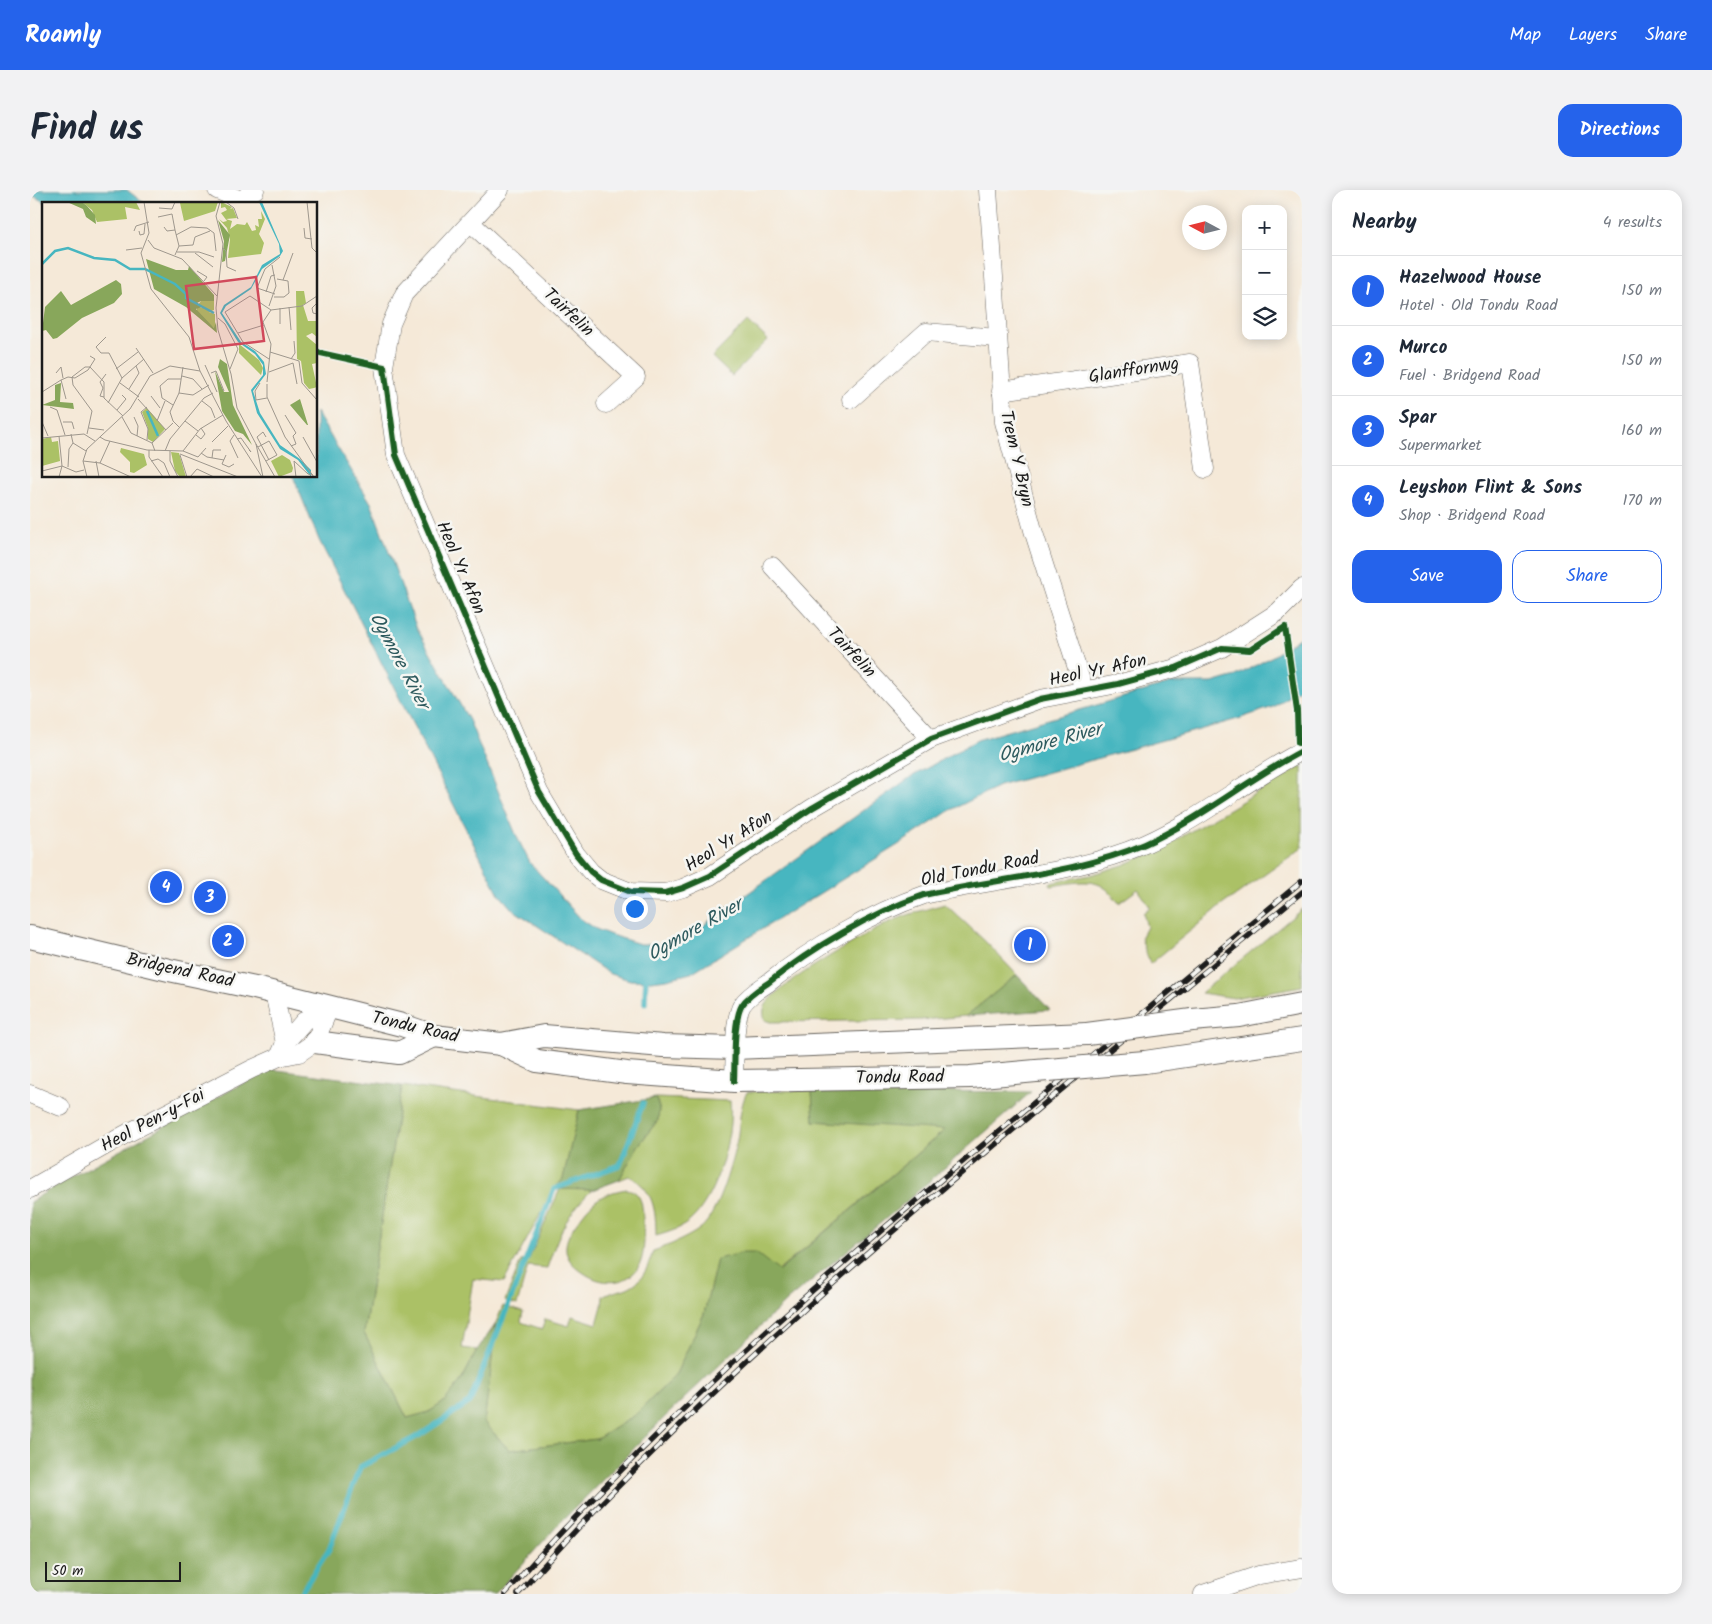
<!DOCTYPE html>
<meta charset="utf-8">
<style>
body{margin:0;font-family:Kalam,sans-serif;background:#f2f2f3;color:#1f2937}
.controls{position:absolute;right:15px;top:15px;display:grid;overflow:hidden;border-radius:10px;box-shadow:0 2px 12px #0003}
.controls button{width:45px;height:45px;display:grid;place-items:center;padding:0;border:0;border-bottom:1px solid #e0e1e3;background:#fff;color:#1f2937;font:25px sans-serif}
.compass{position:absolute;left:1152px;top:15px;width:45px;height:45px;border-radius:50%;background:#fff;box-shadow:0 2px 12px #0003;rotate:277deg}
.scale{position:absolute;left:15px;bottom:12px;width:136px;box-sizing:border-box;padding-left:5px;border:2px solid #1c1c1c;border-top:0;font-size:14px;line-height:18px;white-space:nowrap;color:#1c1c1c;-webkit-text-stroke:4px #f6f6f2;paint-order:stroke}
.you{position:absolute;left:604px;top:718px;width:18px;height:18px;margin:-12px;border:4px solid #fff;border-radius:50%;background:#1a73e8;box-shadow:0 0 0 8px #1a73e833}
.badge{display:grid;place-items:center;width:32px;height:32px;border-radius:50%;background:#2563eb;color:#fff;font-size:16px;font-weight:700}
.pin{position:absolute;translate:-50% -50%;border:2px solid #fff;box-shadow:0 1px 5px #0006}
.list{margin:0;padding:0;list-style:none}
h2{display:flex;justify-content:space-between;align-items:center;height:65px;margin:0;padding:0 20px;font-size:21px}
h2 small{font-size:16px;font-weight:400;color:#747a83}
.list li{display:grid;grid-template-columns:32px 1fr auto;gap:15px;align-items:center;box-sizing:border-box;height:70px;padding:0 20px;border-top:1px solid #e0e1e3}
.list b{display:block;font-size:19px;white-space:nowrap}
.list p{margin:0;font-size:16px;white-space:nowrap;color:#747a83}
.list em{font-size:16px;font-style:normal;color:#747a83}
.actions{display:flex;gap:10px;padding:15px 20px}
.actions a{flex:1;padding:11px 0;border:1px solid #2563eb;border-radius:15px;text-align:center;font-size:18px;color:#2563eb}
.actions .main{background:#2563eb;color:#fff}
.icon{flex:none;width:28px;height:28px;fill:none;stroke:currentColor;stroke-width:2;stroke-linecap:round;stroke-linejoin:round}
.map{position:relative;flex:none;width:1272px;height:1404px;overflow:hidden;border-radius:15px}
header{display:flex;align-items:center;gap:30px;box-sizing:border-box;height:70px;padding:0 25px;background:#2563eb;color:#fff}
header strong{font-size:24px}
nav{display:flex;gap:28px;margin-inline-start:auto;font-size:18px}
.intro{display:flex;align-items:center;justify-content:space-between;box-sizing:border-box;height:120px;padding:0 30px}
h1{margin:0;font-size:35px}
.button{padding:12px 22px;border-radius:15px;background:#2563eb;color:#fff;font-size:18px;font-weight:700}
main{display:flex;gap:30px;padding:0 30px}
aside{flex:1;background:#fff;border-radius:15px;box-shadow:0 2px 12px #0003}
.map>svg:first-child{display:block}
.green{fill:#abc166;stroke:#646e41}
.forest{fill:#88a75b;stroke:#52623c}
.water{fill:#47b6c0;stroke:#32696e}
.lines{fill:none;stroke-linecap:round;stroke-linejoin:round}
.stream{stroke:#47b6c0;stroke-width:5.5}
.minor-casing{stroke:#68645e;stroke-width:19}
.major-casing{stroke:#68645e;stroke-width:24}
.minor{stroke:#fff;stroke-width:18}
.major{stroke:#fff;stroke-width:22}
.rail-casing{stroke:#1c1c1c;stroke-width:5.5}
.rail{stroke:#f6f6f2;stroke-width:4;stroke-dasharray:11;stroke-linecap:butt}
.major-bridge-casing{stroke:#68645e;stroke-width:24;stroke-linecap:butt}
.major-bridge{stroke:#fff;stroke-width:22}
.cycleway-casing{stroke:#f6f6f2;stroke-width:9}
.cycleway{stroke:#1b5e20;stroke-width:6}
.labels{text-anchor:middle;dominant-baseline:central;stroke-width:5;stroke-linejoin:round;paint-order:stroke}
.street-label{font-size:18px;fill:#1c1c1c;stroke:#f6f6f2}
.water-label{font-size:19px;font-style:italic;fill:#2d5a5e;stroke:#f6f6f2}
.inset-river{fill:none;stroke:#47b6c0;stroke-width:2.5}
.inset-road{fill:none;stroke:#9e978d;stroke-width:1}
.view{fill:#d1495b;fill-opacity:0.15;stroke:#d1495b;stroke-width:2.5}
.inset-edge{fill:none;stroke:#1c1c1c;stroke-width:2.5}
</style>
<header>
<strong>Roamly</strong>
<nav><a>Map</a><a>Layers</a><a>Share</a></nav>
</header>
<div class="intro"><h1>Find us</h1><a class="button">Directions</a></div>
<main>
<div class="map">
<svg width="1272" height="1404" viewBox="0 0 1272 1404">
<rect width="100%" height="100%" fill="#f6f6f2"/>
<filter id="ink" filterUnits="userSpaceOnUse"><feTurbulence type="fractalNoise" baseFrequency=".02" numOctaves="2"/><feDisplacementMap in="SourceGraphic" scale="10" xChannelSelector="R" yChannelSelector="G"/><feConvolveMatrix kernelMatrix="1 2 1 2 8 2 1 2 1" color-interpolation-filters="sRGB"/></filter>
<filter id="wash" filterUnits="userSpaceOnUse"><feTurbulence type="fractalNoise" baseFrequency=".0096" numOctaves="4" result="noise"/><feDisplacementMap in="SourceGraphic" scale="20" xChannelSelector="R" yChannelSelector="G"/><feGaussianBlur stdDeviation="1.12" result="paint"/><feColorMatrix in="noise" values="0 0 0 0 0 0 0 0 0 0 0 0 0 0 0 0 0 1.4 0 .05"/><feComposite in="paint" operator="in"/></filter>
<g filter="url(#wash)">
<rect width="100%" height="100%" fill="#f5e9d8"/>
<g class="green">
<polygon points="718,131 738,150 702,186 682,167"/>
<path d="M1272 576V658L1192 715 1120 774 1111 748 1117 737 1113 723 1120 717 1108 699 1089 713C1084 707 1079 700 1072 696 1058 688 1036 694 1021 696L1020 693 1060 685 1093 675 1129 660Z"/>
<path d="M915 714 957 753 987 785 936 826 891 830 740 832 735 830C734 827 733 823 734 819 740 797 837 744 860 732 878 724 897 719 915 714Z"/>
<polygon points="1272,719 1272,796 1204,808 1171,803"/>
<path d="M372 896 549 920 533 989 524 999 474 1092 443 1089 432 1158 447 1160C436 1182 424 1210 400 1221 393 1225 384 1226 377 1228L334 1143Z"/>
<path d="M782 900 784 931 916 939 748 1081 687 1069 674 1124 645 1186 604 1226 567 1249 479 1260 454 1232 461 1179 465 1135 473 1116 493 1122 491 1132 512 1139 515 1129 539 1136 542 1126 567 1134 572 1116 573 1106 576 1104C581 1102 586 1102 591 1100 611 1095 618 1079 623 1061 636 1057 665 1045 674 1035 689 1019 702 972 707 950 710 933 709 918 717 902Z"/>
<path d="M626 908 700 911C704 944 687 1003 664 1027 654 1038 640 1042 626 1046 626 1021 624 999 599 986L589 990 608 956 628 930 629 918Z"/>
<path d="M530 999 562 1000C535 1026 529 1044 517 1078L498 1076 487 1115 475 1111 491 1071 499 1069Z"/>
<path d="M597 999C602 1000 606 1002 609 1007 613 1014 613 1025 613 1033 614 1045 615 1059 611 1071 603 1095 575 1096 557 1085 532 1070 530 1055 547 1032 552 1026 556 1019 562 1014 571 1005 584 1001 597 999Z"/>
</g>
<g class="forest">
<polygon points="987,785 1020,820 936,826"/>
<polygon points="239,879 372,896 334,1143 377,1228 399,1222 414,1212 433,1188 447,1160 465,1135 461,1179 454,1232 479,1260 567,1249 604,1226 645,1186 674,1124 687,1069 712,1063 726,1063 749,1081 915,940 784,931 782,900 1001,902 871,1016 758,1110 636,1226 530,1333 465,1404 0,1404 0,1012 27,995"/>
<polygon points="626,908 629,918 628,930 608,956 589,990 562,1000 524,999 533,989 549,920"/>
</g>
<g class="water">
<polygon points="0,0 97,0 115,14 18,14 0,4"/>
<polygon points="286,222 341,313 387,439 439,530 487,647 500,673 551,729 566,739 581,745 610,754 625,754 641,752 657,747 879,588 947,550 1142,493 1182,493 1206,486 1243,466 1272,446 1272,497 1243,517 1208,529 969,596 919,621 868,655 661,783 637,789 621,791 600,790 580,784 482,719 469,704 289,350 263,286 286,286"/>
</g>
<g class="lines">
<g class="stream">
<polyline points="615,813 616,785"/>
<polyline points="270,1404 299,1359 330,1277 390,1245 440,1212 524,999 590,975 613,913"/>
</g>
</g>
</g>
<g filter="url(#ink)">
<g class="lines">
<defs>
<g id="minor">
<polyline points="187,0 211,10 225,0"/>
<polyline points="470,0 374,104 361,134 354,177 366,265 509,602 546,664 561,682 571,690 601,702 636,703 653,698 680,686 782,618 901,549 1010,509 1088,494 1146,478 1192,458 1248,422 1272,398"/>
<polyline points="958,0 974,232 1003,340 1054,500"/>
<polyline points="441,33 606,187 576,214"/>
<polyline points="971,201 1160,173 1175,279"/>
<polyline points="821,209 896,142 967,148"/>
<polyline points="742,376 901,549"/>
<polyline points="244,803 255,853"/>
<polyline points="249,867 255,853 274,831 300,816"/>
<path d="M704 891C705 872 703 830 712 815 718 806 729 799 738 793 782 758 841 723 894 705 968 688 1045 684 1115 654 1171 629 1218 589 1272 561"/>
<polyline points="0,904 31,917"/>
<polyline points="0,999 94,945 222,879 249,867 269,863 285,852 300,816"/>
<polyline points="1173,1404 1229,1385 1272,1378"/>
</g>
<g id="major">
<polyline points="0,747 139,780 225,798 372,835 404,846 471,854 514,846 633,856 705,858 1057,844"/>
<polyline points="1162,830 1209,826 1272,814"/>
<polyline points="285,852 369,863 404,846"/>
<polyline points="471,854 507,871 597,883 704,891 940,887 1006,881"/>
<polyline points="1115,872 1272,849"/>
</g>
</defs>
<use href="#minor" class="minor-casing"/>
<use href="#major" class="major-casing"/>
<use href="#minor" class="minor"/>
<use href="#major" class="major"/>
<defs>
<g id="rail">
<path d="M475 1404C669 1184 897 1000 1123 815 1173 774 1222 732 1272 691"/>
<path d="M488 1404C513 1377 537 1349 563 1322 780 1097 1031 901 1272 702"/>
</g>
</defs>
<use href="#rail" class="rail-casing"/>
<use href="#rail" class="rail"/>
<defs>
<g id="major-bridge">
<polyline points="1057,844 1162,830"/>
<polyline points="1006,881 1115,872"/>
</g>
</defs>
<use href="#major-bridge" class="major-bridge-casing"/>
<use href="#major-bridge" class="major-bridge"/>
<defs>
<g id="cycleway">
<polyline points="286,162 354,177 366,265 509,602 546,664 561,682 571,690 601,702 636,703 653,698 680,686 782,618 901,549 1010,509 1088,494 1146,478 1192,458 1220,460 1255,437 1267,521 1268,553 1272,551"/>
<path d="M704 891C705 872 703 830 712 815 718 806 729 799 738 793 782 758 841 723 894 705 968 688 1045 684 1115 654 1171 629 1218 589 1272 561"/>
</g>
</defs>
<use href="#cycleway" class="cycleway-casing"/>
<use href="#cycleway" class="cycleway"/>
</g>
</g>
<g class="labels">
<g class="street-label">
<text transform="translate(538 123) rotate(43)">Tairfelin</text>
<text transform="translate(1104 181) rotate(-9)">Glanffornwg</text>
<text transform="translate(986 269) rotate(77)">Trem Y Bryn</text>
<text transform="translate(430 378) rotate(67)">Heol Yr Afon</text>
<text transform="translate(821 463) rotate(47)">Tairfelin</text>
<text transform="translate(1068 481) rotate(-12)">Heol Yr Afon</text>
<text transform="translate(699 652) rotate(-32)">Heol Yr Afon</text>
<text transform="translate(950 680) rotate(-11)">Old Tondu Road</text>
<text transform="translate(150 781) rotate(12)">Bridgend Road</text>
<text transform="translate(385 838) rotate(13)">Tondu Road</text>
<text transform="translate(870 888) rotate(-1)">Tondu Road</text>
<text transform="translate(123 931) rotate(-28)">Heol Pen-y-Fai</text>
</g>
<g class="water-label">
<text transform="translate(369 471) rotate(62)">Ogmore River</text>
<text transform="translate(1020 553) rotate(-15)">Ogmore River</text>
<text transform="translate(665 740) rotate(-30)">Ogmore River</text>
</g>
</g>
<g transform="translate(12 12)">
<rect width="275" height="275" fill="#f5e9d8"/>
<path d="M40 0H94L98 8 83 5 85 17 55 20 50 8ZM176 0 173 9 142 19 138 1ZM179 0 190 5 188 7 191 6 195 16 184 17 190 19 188 27 195 22 203 23 205 20 210 29 214 28 213 23 217 25 216 17H207H220L219 9 223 17 217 32 222 41 219 52 186 56 188 37 185 26 177 17 181 20 185 19 179 11 185 8 183 5 179 6ZM254 89H262L264 101 261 103 266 119H275V135L270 131 264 134 275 143V161L270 162 275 185 272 186 267 187 262 181 259 159 255 157ZM159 99H172V108L167 110 173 112V127L155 111V105L162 106 156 103ZM197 142 217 158 221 166 219 173 197 151ZM105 206 123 227 111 240 106 237V226L100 210ZM9 235 10 240 16 239 18 259 0 264V237ZM79 246 102 252 105 263 92 271 88 270V260L78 250ZM129 250 137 251 144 275H138L133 269ZM240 253 248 258 251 266 250 270 237 275 229 259Z" fill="#abc166"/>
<path d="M25 0H40L45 4 53 13 54 22 44 15 41 7ZM176 18 188 33 183 59 180 60 182 39ZM104 57 134 68H146L147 64 172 93V99H159L155 101 160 105 154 107 172 126 174 120 175 131 144 105 112 87ZM74 78 79 82 80 92 72 101 40 116 15 136 11 137 4 128 0 129 3 105 19 89 29 103ZM178 157 185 162 191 203 210 243 201 232 193 229 180 209 173 169 182 190H187L176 165ZM19 181 18 200 31 201 32 207 0 203 13 198V183ZM258 197 266 223H265L248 203Z" fill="#88a75b"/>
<path d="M217 0H220L241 49 238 54 220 67 209 87 184 104 180 111 199 140 213 149 222 160 224 172 211 189 218 211 238 243 258 257 269 268V275L256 258 238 247 215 211 209 188 221 173V163L213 152 196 140 178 111 182 103 209 85 220 63 238 52 237 42Z" fill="#47b6c0"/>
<path class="inset-river" d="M0 62 13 49 26 46 52 56 73 58 88 67H103L133 82 144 92V96L172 111M105 209 116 234"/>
<path class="inset-road" d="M102 0 107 31 99 51 109 87 147 135 158 169 184 219 220 275M178 0 174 14 181 42 174 106 176 128 189 172 195 206 214 242M184 0 192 6 196 17M265 0 270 46 275 51M117 6 130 7 133 0M116 15 130 12 133 28M122 25 125 29 133 28 137 44 133 53M262 26 263 36 270 37M92 29 94 24 107 20M97 29 98 33 102 32 103 22M134 33 149 25 165 26 172 31 174 49M106 38 112 46 140 57 175 94M137 44 151 43 153 35 168 29M181 46 184 49 185 65 194 69M84 48 100 46M135 50H157L172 55M153 51 171 65M155 69 165 75 162 79M241 78 251 51M224 90 229 74 233 73M233 92 215 86 223 67 238 55M232 95H242L247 91 246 79 235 77M275 101 270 106 271 111 275 112M227 104 234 84 230 63M247 105 249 128M229 108 260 104 275 94M176 116 183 122 196 147 188 167M238 122V106M196 131 222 123M64 135 54 145 59 151H67L80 176M94 146 111 171M228 150 257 159 260 181 275 198M227 157 201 140 183 110 208 94 229 108M249 157 253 151 252 139M251 161 255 182M163 163 175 190M48 165 62 180V196L81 214M74 167 96 150M227 170 251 161M14 171 19 165 21 176M169 171 174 169 182 189M140 174 151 177 160 187M30 175 31 183 50 209 45 232M30 175 43 165H48M225 180 229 142 221 120 229 108M78 181 97 195M218 181 213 189 214 198 225 196M225 182V195L243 235 272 275M87 187 97 171 94 164M0 190 19 178M137 191 151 193 167 183M109 194 118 206M62 195 58 194 61 186 58 180 64 172M24 197 19 178 26 175 33 176 46 168 53 157 48 154M96 197 124 228M160 199 169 206 173 216M66 201 80 176 102 157M131 203 120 196 118 184 126 177H139M8 205 15 208 23 233M105 205 99 210 106 227 105 238M75 208 84 197 80 193M243 213 254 231 251 234 254 242 249 244M80 215 89 231 110 241 113 249M92 215 96 224 95 234M115 219 123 199M143 219 156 229M0 220 6 234M21 220H30L32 227M137 225 131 219 128 210 137 191 141 165M47 226 62 228M29 232 31 241 44 249M154 233 159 237 163 232 159 226M192 233 188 239 196 256M17 234 20 264 17 275M58 235 63 238 105 248 141 249M224 235 221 230 215 235 227 258M261 235 275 260M0 236 42 232 53 239M195 237 199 236 209 250 207 248M170 240 186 224M110 241 131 221M214 242 221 275M214 242 233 275M216 245 227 239 235 253 224 259M107 248V255L121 275M123 249 128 237 162 196 171 191M128 249V259L136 275M141 249 158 227 181 213M141 249 156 255 164 246M159 251 165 255 182 258M138 252 196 275M138 253 145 275M184 253 180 262 187 265 192 262M170 256 171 248H179M41 259 58 261 89 275M54 259 57 275M109 259 116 257 122 261 128 275M58 261 68 239M26 265 27 247 31 241M0 269 20 264 34 270 42 268M45 275 41 259 45 247 88 207 108 174 128 164 158 169M148 275 155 267 172 275M254 275 252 259 266 272 271 273"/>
<path class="view" d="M214 75 222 139 152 147 144 84Z"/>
<rect width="275" height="275" class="inset-edge"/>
</g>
</svg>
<div class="controls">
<button>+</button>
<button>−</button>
<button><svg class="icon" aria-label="layers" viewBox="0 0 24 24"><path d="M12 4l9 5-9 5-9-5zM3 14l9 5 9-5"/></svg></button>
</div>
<svg class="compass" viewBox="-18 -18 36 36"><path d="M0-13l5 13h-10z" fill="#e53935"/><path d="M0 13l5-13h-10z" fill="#747a83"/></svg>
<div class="scale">50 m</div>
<div class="you"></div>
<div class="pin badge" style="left:1000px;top:755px">1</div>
<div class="pin badge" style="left:198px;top:751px">2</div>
<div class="pin badge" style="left:180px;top:707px">3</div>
<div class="pin badge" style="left:136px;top:697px">4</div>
</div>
<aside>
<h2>Nearby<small>4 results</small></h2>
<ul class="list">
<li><span class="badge">1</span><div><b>Hazelwood House</b><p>Hotel · Old Tondu Road</p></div><em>150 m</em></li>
<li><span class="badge">2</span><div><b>Murco</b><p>Fuel · Bridgend Road</p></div><em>150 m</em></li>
<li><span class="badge">3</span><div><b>Spar</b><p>Supermarket</p></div><em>160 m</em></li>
<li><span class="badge">4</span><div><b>Leyshon Flint &amp; Sons</b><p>Shop · Bridgend Road</p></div><em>170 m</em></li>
</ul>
<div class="actions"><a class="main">Save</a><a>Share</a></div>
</aside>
</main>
